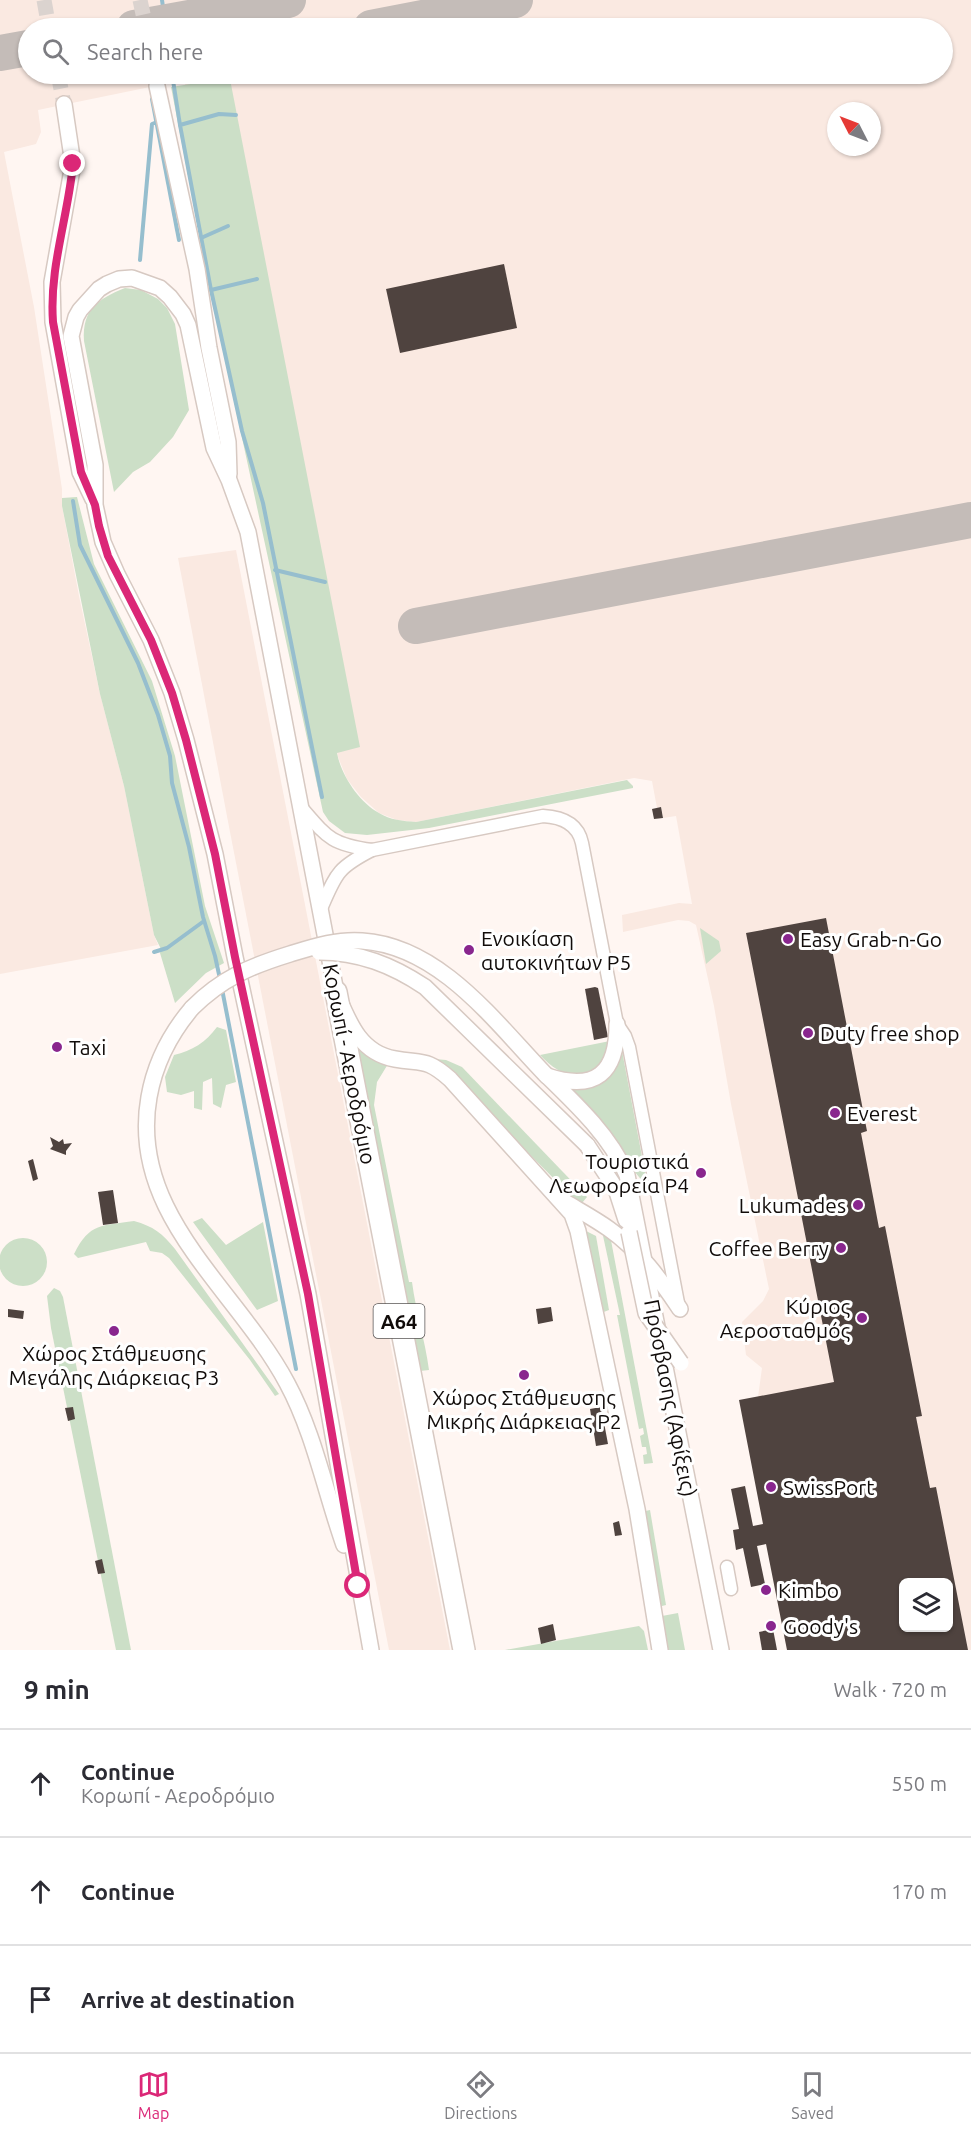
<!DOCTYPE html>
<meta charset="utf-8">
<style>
body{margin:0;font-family:Ubuntu,sans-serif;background:#f7f7f7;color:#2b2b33}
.controls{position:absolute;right:18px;bottom:18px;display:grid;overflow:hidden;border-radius:9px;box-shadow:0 2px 4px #0004}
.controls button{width:54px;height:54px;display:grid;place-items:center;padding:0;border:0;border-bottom:2px solid #e1e1e2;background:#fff;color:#2b2b33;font:30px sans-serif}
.compass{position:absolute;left:827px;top:102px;width:54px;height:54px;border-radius:50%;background:#fff;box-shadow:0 2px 4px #0004;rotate:312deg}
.stop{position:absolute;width:18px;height:18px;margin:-14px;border:4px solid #db2777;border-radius:50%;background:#fff}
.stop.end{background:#db2777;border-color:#fff;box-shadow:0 2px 6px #0008}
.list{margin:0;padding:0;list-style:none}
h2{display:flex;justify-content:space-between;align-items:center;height:78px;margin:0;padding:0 24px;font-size:26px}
h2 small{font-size:20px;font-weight:400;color:#7c7c81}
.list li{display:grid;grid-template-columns:39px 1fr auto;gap:18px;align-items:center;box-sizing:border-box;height:108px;padding:0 24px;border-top:2px solid #e1e1e2}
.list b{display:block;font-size:22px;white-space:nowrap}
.list p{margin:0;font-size:20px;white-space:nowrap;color:#7c7c81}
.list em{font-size:20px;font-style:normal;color:#7c7c81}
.icon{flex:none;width:33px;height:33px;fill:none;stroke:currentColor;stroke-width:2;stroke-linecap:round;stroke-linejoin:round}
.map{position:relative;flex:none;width:971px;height:1650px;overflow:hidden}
.search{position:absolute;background:#fff;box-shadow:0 2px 4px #0004;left:18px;right:18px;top:18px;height:66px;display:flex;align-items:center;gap:15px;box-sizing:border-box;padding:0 21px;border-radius:33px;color:#7c7c81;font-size:22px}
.sheet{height:402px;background:#fff}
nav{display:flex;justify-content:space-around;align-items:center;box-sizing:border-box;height:84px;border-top:2px solid #e1e1e2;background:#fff;font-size:16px;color:#7c7c81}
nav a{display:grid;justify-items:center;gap:3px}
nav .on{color:#db2777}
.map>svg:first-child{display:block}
.built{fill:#fae9e1;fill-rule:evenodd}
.green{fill:#ccdfc7}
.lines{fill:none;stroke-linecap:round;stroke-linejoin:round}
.stream{stroke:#96bece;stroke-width:4}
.taxiway{stroke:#c4bcb8;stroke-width:36}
.building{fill:#4f433f;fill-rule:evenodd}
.tertiary-tunnel{stroke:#dbd3cf;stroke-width:15;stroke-dasharray:15 8;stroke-linecap:butt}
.minor-casing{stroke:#d7c9c2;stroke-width:15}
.tertiary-casing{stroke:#d7c9c2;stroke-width:18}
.motorway-casing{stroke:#d7c9c2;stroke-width:24}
.minor{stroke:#fff;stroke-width:12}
.tertiary{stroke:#fff;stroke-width:15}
.motorway{stroke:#fff;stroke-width:21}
.tertiary-bridge-casing{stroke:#d7c9c2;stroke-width:18;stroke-linecap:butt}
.tertiary-bridge{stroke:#fff;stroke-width:15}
.route{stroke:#db2777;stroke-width:8}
.poi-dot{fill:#89268e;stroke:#fff;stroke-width:2}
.labels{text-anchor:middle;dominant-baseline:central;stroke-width:6;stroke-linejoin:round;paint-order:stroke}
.shield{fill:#fff;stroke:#585554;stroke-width:1.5}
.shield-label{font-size:20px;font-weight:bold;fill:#110c0a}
.poi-label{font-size:21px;fill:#110c0a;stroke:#fff;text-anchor:start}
.street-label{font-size:21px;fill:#110c0a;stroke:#fff}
</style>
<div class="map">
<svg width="971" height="1650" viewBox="0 0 971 1650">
<rect width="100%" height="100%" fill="#fff6f2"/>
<g class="built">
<path d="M0 0H971V1650H787L756 1486 758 1397 762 1368 746 1355 742 1322 763 1301 769 1289 731 1104 714 1006 696 925 689 921 678 920 623 932 622 915 679 903 692 904 676 816 663 818 661 807 657 808 652 781 634 778 416 822 397 820 379 813 361 797 347 779 338 757 299 530 184 80 38 110 41 132 36 144 4 152 34 307 62 489V506L79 596 100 694 124 786 154 935 158 945 0 974ZM28 28H942V74H28ZM836 111H872V147H836ZM904 1582H948V1628H904Z"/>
<polygon points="236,550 450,1650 389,1650 230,832 178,558"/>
</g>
<g class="green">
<path d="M195 74H229L360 747 337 753C341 775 359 802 379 813 390 820 403 821 416 822L627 780 633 786V788L429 828 367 835 345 833 329 821 323 812 210 290 171 87 197 83Z"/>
<path d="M125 288 141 290 158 299 167 308 175 324 189 410 173 437 150 462 133 472 114 492 84 341C82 309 98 299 125 288Z"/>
<polygon points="77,497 94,564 152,681 175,756 205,906 224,963 206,973 175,1003 160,953 161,949 154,935 124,786 100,694 62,506 62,498"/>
<polygon points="700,928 719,941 721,951 706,964"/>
<path d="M217 1027 226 1030 236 1082 226 1085 221 1108 213 1104 212 1078 203 1082 202 1110 194 1108V1091L181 1095 167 1092 165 1077 174 1055C192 1051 206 1042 217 1027Z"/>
<path d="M610 1041C606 1066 583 1085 558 1070 551 1066 545 1060 540 1055Z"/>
<path d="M355 1044 388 1064 377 1082 374 1105 409 1282H412C416 1312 425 1340 429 1370L420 1371Z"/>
<path d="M622 1051 648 1188 567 1089C596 1088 613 1079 622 1051Z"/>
<polygon points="435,1059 446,1060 462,1067 587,1197 582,1203 578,1203"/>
<polygon points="202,1218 226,1245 263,1222 278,1301 257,1310 193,1222"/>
<path d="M134 1221C153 1226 163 1234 175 1249L279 1394 275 1396 250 1360 169 1258 162 1253 150 1251 146 1242 78 1258 74 1254C90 1222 102 1226 134 1221Z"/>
<polygon points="586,1231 596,1236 609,1310 601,1313"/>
<polygon points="602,1231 610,1235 653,1463 644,1464 643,1455 647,1454 646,1447 642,1447 640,1436 644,1434 643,1428 639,1429 617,1315 620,1315"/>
<circle cx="23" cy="1262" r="24"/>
<polygon points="54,1288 60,1291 63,1297 131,1650 116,1650 51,1328 47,1296"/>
<polygon points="650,1510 666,1605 658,1607 641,1512"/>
<polygon points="678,1613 685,1650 668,1650 662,1616"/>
<polygon points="639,1626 644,1631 648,1650 505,1650"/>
</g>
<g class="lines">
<g class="stream">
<polyline points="162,0 166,28"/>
<polyline points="172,74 180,125"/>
<polyline points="152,99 179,240"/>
<polyline points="236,115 219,114 180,125 211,290 242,431 263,503 322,797"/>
<polyline points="201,238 228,226"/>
<polyline points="140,260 152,124 157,122"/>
<polyline points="211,290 257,279"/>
<polyline points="73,501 80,545 138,663 158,715 170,756 172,783 189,847 203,917 215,956 220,979"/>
<polyline points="275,570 325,582"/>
<polyline points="154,952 167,948 204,921"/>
<polyline points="222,989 296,1369"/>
</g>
<g class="taxiway">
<polyline points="134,28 288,0"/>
<polyline points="371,28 515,0"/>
<polyline points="0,53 28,48"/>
<polyline points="416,626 971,520"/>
</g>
</g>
<g class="building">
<polygon points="504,264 517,328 400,353 386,289"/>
<polygon points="661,807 663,818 654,819 652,809"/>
<path d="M826 918 867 1131 861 1133 879 1228 885 1226 922 1416 916 1417 930 1488 936 1487 968 1650H787L766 1544 757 1546 765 1584 751 1587 743 1548 736 1550 733 1530 739 1529 731 1489 745 1486 753 1526 763 1524 739 1400 834 1382 746 933ZM904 1582H948V1628H904Z"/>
<polygon points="595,987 598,988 608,1037 594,1040 585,989"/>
<polygon points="50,1137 59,1142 63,1139 64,1144 72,1143 66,1151 66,1155 50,1149 53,1146"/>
<polygon points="33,1159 38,1179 33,1181 28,1161"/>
<polygon points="113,1190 118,1223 103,1225 98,1192"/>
<polygon points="551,1307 553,1321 538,1324 536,1309"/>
<polygon points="8,1309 24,1311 23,1319 8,1317"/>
<polygon points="73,1407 75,1419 68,1421 65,1408"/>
<polygon points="601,1407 608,1444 596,1446 590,1409"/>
<polygon points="619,1521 622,1535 615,1536 613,1523"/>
<polygon points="102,1559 105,1573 98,1574 95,1561"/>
<polygon points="553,1624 556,1640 541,1644 538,1628"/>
<polygon points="773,1629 777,1650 762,1650 759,1632"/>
</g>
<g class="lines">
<g class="tertiary-tunnel">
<polyline points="44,0 49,28"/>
<polyline points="140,0 146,28"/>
<polyline points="58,74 64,104"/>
<polyline points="155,74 157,86"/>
</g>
<defs>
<g id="minor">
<path d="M300 806C327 837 330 844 372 850"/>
<path d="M320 911C336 875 335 869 372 850L543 816C562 817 578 824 582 843L617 1024 625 1036 629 1047 678 1303"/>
<polyline points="727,1567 731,1589"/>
</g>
<g id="tertiary">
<polyline points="157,86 197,269 209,348 228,442 229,474"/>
<polyline points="64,104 73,164 52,282 53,322 80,472 93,499"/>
<path d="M192 1008C170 1034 155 1063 149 1097 128 1215 237 1289 287 1383 314 1433 325 1491 344 1545"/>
<path d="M545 1074C576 1104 610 1136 627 1175L721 1650"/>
<path d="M547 1076C596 1092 617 1073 617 1024"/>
<polyline points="587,1145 616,1189 626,1220"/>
<path d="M565 1202C580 1211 595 1219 609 1229 639 1250 660 1279 680 1309"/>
<path d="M371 1650 308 1294 235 957 215 854 186 740 172 693 151 640 117 574 103 542 95 505V465L71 336 76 317 80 310 99 289 107 284 119 279 132 278 160 288 170 297 183 314 188 325 214 448 229 480 248 532 336 992C348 1020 359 1053 395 1059 423 1064 426 1058 450 1079L572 1214 578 1231 637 1509 660 1650"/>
</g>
<polyline id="motorway" points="336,992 464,1650"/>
</defs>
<use href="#minor" class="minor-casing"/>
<use href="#tertiary" class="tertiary-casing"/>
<use href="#motorway" class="motorway-casing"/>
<use href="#minor" class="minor"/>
<use href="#tertiary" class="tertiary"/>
<use href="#motorway" class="motorway"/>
<defs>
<g id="tertiary-bridge">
<path d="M319 952C359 952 392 965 425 987L587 1145"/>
<path d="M192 1008C222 978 251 966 290 954 313 947 337 939 362 941 440 946 495 1022 545 1074"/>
<polyline points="629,1232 646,1313 681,1363"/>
</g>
</defs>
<use href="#tertiary-bridge" class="tertiary-bridge-casing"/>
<use href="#tertiary-bridge" class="tertiary-bridge"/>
</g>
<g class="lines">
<path class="route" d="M73 164C68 217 49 268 53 322L81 472 95 505 99 526 108 556 151 640 172 693 186 740 215 854 235 957 308 1294 358 1586"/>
</g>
<g class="poi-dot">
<circle cx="788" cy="939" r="6"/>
<circle cx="469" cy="950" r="6"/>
<circle cx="808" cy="1033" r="6"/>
<circle cx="57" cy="1047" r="6"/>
<circle cx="835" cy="1113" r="6"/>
<circle cx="701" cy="1173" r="6"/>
<circle cx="858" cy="1205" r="6"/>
<circle cx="841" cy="1248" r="6"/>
<circle cx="862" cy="1318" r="6"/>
<circle cx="114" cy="1331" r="6"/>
<circle cx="524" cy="1375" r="6"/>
<circle cx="771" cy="1487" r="6"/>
<circle cx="766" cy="1590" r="6"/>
<circle cx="771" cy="1626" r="6"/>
</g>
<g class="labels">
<rect class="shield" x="373.5" y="1304" width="51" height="34" rx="4.5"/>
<g class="shield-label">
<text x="399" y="1321">Α64</text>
</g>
<g class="poi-label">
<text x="481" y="938">Ενοικίαση<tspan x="481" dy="24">αυτοκινήτων P5</tspan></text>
<text x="800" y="939">Easy Grab-n-Go</text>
<text x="820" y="1033">Duty free shop</text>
<text x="69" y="1047">Taxi</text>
<text x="847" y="1113">Everest</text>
<text x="689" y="1161" text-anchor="end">Τουριστικά<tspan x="689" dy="24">Λεωφορεία P4</tspan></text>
<text x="846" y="1205" text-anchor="end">Lukumades</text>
<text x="829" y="1248" text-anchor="end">Coffee Berry</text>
<text x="850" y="1306" text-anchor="end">Κύριος<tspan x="850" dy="24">Αεροσταθμός</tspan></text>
<text x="114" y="1353" text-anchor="middle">Χώρος Στάθμευσης<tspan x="114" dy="24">Μεγάλης Διάρκειας P3</tspan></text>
<text x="524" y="1397" text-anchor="middle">Χώρος Στάθμευσης<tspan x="524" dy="24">Μικρής Διάρκειας P2</tspan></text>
<text x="783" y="1487">SwissPort</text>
<text x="778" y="1590">Kimbo</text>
<text x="783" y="1626">Goody's</text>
</g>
<g class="street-label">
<text transform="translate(350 1064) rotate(79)">Κορωπί - Αεροδρόμιο</text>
<text transform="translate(671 1398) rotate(79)">Πρόσβασης (Αφίξεις)</text>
</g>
</g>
</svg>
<div class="controls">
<button><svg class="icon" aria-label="layers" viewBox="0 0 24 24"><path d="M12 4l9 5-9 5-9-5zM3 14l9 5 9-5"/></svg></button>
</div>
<svg class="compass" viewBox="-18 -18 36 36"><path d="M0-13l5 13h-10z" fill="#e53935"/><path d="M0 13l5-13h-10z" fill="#7c7c81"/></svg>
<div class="stop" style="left:358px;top:1586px"></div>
<div class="stop end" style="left:73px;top:164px"></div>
<div class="search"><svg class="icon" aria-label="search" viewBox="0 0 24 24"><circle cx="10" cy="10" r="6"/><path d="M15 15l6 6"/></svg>Search here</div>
</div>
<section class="sheet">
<h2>9 min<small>Walk · 720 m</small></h2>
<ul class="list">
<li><svg class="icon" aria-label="ahead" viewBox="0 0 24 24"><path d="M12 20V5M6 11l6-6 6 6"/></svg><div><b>Continue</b><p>Κορωπί - Αεροδρόμιο</p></div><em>550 m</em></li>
<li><svg class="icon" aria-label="ahead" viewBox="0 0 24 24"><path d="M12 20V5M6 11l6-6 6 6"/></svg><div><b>Continue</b></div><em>170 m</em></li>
<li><svg class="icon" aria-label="arrive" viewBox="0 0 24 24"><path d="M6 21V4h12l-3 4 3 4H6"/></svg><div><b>Arrive at destination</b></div></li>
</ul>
</section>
<nav>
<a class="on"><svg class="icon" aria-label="map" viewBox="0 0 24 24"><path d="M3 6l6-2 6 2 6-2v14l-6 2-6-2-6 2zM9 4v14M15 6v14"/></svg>Map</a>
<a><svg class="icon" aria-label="directions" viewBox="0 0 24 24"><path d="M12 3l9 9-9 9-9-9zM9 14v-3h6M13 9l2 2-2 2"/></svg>Directions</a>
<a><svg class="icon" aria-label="saved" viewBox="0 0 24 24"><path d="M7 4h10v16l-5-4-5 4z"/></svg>Saved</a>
</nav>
